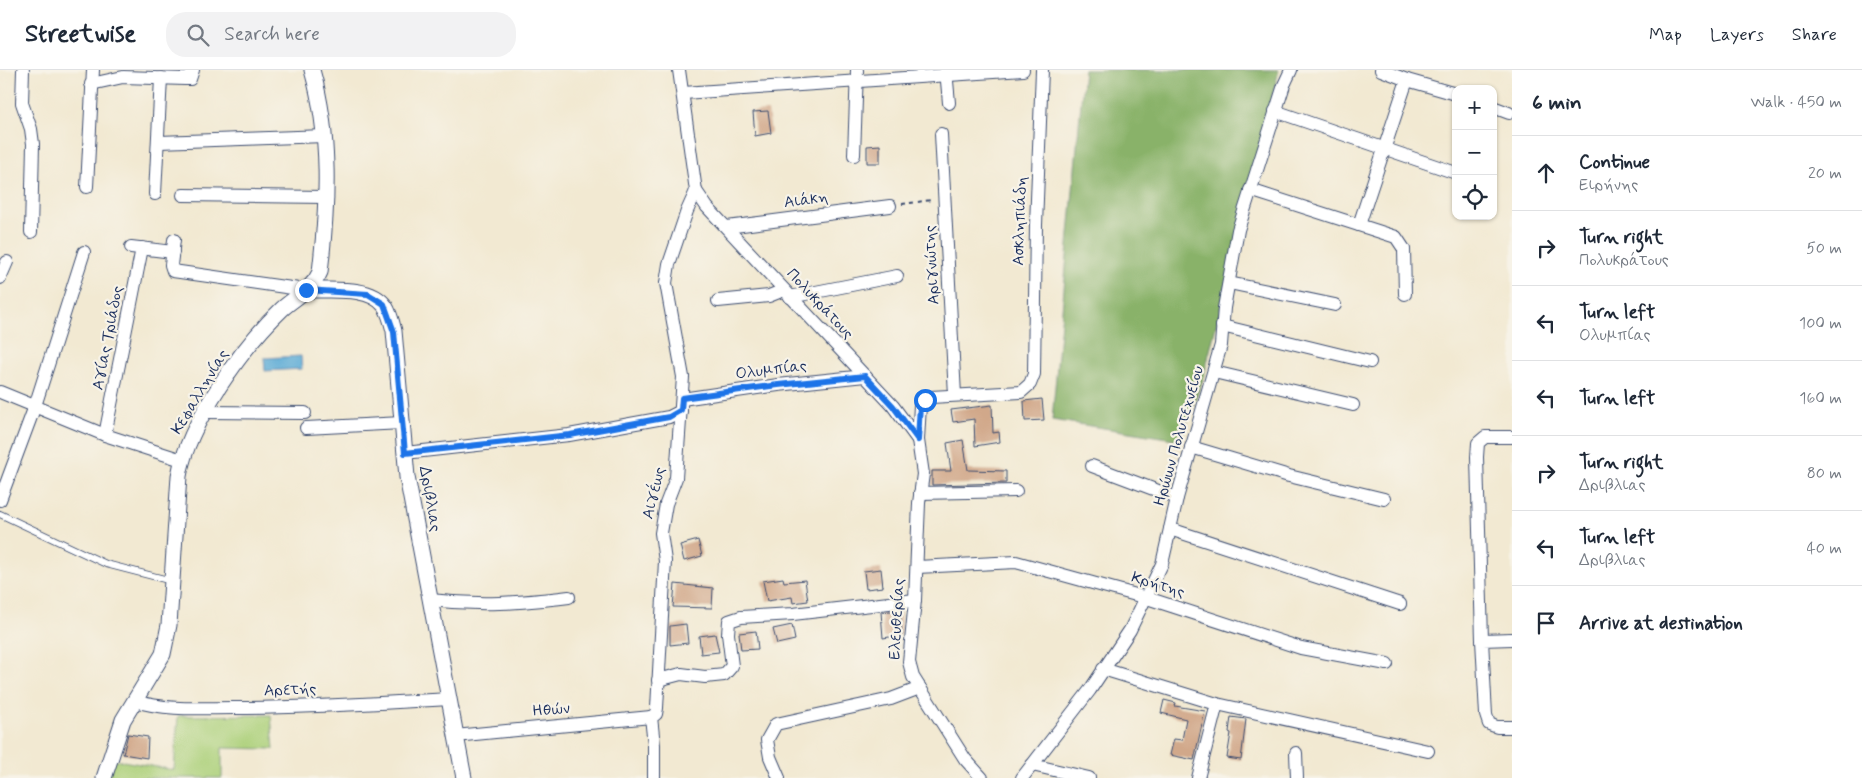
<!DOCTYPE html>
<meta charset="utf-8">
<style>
body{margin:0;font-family:Mynerve,sans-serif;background:#f2f2f3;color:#1f2937}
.controls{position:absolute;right:15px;top:15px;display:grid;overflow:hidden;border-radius:10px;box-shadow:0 1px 4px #0004}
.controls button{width:45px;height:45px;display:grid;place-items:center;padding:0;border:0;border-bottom:1px solid #e0e1e3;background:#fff;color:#1f2937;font:25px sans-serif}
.stop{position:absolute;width:15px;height:15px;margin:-11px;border:4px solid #1a73e8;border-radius:50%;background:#fff}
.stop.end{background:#1a73e8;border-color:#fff;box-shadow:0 1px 5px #0008}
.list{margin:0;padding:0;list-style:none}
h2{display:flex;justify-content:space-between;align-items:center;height:65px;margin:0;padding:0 20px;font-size:21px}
h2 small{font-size:16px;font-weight:400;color:#747a83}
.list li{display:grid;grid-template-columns:32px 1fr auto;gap:15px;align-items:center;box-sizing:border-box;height:75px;padding:0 20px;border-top:1px solid #e0e1e3}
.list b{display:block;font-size:19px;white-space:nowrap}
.list p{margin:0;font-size:16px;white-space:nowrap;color:#747a83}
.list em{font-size:16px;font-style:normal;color:#747a83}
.icon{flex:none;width:28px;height:28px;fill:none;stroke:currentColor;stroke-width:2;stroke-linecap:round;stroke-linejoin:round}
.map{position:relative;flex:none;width:1512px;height:708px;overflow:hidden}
header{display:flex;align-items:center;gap:30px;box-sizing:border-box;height:70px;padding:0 25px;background:#fff;border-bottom:1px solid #e0e1e3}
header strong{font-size:24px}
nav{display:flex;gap:28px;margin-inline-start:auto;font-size:18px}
.search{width:350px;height:45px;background:#f2f2f3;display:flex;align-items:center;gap:12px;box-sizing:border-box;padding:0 18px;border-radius:20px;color:#747a83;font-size:19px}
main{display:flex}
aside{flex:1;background:#fff}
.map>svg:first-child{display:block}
.green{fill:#acd079;stroke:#64806c}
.forest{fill:#89b269;stroke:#527064}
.water{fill:#5cabd6;stroke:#3c6d9a}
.building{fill:#d1a88a}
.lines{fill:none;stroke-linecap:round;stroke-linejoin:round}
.service-casing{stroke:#3b4b6f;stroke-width:8}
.minor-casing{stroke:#3b4b6f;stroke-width:14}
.tertiary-casing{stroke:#3b4b6f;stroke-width:17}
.path{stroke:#3b4b6f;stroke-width:2;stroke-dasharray:4 4;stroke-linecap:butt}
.service{stroke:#fff;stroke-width:6}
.minor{stroke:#fff;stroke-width:12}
.tertiary{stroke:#fff;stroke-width:15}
.route{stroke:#1a73e8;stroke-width:6}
.labels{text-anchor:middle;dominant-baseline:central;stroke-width:4.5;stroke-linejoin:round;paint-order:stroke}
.street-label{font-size:16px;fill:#1b2f5e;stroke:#f7f3e8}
</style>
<header>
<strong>Streetwise</strong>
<div class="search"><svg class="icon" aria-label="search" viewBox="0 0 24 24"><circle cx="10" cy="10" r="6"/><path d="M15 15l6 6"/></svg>Search here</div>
<nav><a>Map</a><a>Layers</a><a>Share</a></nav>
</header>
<main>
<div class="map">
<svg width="1512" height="708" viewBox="0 0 1512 708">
<rect width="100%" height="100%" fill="#f7f3e8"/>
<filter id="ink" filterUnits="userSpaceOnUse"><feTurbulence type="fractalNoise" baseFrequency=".02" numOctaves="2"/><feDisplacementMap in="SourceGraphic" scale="10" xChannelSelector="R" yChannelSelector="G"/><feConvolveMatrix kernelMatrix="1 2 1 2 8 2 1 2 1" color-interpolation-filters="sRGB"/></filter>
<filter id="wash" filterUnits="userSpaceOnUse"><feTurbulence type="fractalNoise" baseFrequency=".0096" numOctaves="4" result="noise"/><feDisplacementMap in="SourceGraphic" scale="20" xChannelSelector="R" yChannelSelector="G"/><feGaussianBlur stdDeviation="1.12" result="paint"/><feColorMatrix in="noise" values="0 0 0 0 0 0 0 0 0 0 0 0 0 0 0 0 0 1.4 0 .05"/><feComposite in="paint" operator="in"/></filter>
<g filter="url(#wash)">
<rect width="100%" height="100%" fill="#f2e9d2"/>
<polygon class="green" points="271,645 274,679 222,678 222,708 101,708 111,689 174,700 178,646"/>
<polygon class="forest" points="1084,0 1279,0 1203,309 1180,370 1052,350"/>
<polygon class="water" points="301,286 302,299 265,301 264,288"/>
<g id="blocks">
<g class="building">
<polygon points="768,41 771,63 755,66 753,42"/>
<polygon points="880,75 880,93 867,93 867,76"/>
<polygon points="1042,329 1044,350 1025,351 1024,331"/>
<polygon points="992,335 993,363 999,362 1000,372 975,376 974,349 953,352 951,340"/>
<polygon points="963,370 968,400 1006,401 1006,413 932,415 932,401 951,401 947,373"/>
<polygon points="698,470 702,486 684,491 680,475"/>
<polygon points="881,499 883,517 866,519 864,501"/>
<polygon points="783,508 784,512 805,510 808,531 793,533 792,527 767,531 763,511"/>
<polygon points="675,514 713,518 712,538 673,537"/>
<polygon points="900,540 902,565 883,568 881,542"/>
<polygon points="686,554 688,573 670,575 670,556"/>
<polygon points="792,555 795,570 777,574 773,559"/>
<polygon points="756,561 758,579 741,580 739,563"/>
<polygon points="715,564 719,582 701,584 699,566"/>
<polygon points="1164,630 1176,633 1175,636 1205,641 1194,690 1170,685 1174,669 1182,670 1186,649 1161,643"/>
<polygon points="1231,647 1246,649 1241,690 1227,688 1231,663 1229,662"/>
<polygon points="128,664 148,667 147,688 123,684"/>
</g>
</g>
</g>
<g filter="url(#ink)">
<use href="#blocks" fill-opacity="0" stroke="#3b4b6f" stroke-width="1"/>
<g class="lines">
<defs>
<polyline id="service" points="0,444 106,494 172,511"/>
<g id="minor">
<polyline points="23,0 22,33 31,59 33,74 31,162"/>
<polyline points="679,0 696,121 707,137 893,336 918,370"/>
<polyline points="946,0 949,33"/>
<polyline points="1381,0 1407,10 1456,24"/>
<polyline points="91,14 123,7 185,9 190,9 193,0"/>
<polyline points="683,23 1023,0"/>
<polyline points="1493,37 1509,43"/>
<polyline points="1275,41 1456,103"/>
<polyline points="941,64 955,325"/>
<polyline points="159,72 325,66"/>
<polyline points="854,85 857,0"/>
<polyline points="87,117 93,0"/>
<polyline points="1250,120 1396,167 1404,179 1405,224"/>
<polyline points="155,124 161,8"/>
<polyline points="183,125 326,127"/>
<polyline points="1359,155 1407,10"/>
<polyline points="727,157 890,136"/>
<polyline points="174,170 171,195 173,201 306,220"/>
<polyline points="131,177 173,182"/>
<polyline points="0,208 7,192"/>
<polyline points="1229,213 1335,235"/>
<polyline points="790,227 897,206"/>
<polyline points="718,231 769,226 784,220"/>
<polyline points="1222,256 1370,292"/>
<polyline points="1214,302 1353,335"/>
<polyline points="0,322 105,365 182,390"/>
<polyline points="682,329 778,315 865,306"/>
<polyline points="205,342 305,343"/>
<polyline points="306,358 402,353"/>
<polyline points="105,365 142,178"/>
<polyline points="1191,377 1289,406 1384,429"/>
<polyline points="405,383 569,365 669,347 681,341"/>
<polyline points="1092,396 1177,428"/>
<polyline points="920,423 1016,421"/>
<polyline points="0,430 35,336 84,182"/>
<polyline points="1170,459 1400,534"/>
<polyline points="917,497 1016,492 1147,528 1301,578 1387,594"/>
<path d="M430 530C481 536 518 533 569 527"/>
<polyline points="1512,569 1482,570 1486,645 1489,654 1497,657 1512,657"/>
<polyline points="1482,570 1477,387 1478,373 1485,367 1512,367"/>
<polyline points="1103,599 1217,634 1428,681"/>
<polyline points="658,610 681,604 705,607 724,605 732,596 728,564 729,551 741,547 793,544 915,530"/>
<path d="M135 631C168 641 200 638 234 638 305 638 376 633 448 629"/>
<polyline points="651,647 656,644 657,638 665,491 661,463 666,434 676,408 683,307 666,213 669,194 687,141 696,121"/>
<polyline points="651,647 654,675 654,708"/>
<polyline points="455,666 651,647"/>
<polyline points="1296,683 1297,708"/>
<polyline points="1032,695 1089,708"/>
<polyline points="779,708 770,687 767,670 776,654 891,629 920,618"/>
<polyline points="982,708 965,689 913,607 909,592 915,530 919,433 923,404 918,370 920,335 931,327 1021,322 1030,314 1034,304 1036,155 1042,0"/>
<polyline points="1022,708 1090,620 1130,560 1162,494 1177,428 1221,275 1224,238 1238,160 1284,15 1291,0"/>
<polyline points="1198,708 1217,634"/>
</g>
<g id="tertiary">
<path d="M306 220C329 221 370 215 385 236 390 244 392 253 394 261L407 407 464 708"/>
<path d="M104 708 123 650 163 584 169 555 179 406C188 353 243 276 282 239 295 227 313 219 320 202 328 134 331 66 312 0"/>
</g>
</defs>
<use href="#service" class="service-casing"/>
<use href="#minor" class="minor-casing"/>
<use href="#tertiary" class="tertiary-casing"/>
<polyline class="path" points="902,134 932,130"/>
<use href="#service" class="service"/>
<use href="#minor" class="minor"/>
<use href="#tertiary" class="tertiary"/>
</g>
</g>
<g class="lines" filter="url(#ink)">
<polyline class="route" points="306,220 368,224 384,234 394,262 405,383 570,365 669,347 681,340 682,328 778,315 865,306 893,336 918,370 920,335 925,330"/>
</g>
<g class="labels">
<g class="street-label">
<text transform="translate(806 130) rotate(-7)">Αιάκη</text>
<text transform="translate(1020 151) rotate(-88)">Ασκληπιάδη</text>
<text transform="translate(932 195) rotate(-93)">Αριγνώτης</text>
<text transform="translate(820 234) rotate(47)">Πολυκράτους</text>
<text transform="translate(108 268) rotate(-79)">Αγίας Τριάδος</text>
<text transform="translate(771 300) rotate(-7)">Ολυμπίας</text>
<text transform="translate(200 322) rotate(-59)">Κεφαλληνίας</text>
<text transform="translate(1179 366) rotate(-74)">Ηρώων Πολυτεχνείου</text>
<text transform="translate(654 423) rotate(-76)">Αιγέως</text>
<text transform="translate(430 429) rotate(80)">Δριβλιας</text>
<text transform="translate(1158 515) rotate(17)">Κρήτης</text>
<text transform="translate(897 549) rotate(-87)">Ελευθερίας</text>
<text transform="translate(290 620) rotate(-2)">Αρετής</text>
<text transform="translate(551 640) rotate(-5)">Ηθών</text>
</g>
</g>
</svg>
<div class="controls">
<button>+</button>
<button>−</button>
<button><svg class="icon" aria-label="locate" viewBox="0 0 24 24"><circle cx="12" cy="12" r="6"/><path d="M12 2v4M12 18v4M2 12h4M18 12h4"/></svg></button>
</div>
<div class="stop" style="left:925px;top:330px"></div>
<div class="stop end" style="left:306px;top:220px"></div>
</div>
<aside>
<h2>6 min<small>Walk · 450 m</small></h2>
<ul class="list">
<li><svg class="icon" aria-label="ahead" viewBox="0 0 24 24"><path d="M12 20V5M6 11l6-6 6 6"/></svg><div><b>Continue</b><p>Ειρήνης</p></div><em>20 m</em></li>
<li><svg class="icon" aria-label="right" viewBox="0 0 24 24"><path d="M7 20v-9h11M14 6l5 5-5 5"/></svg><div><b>Turn right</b><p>Πολυκράτους</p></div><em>50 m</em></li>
<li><svg class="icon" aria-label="left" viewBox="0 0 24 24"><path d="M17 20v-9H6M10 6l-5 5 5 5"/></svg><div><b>Turn left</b><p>Ολυμπίας</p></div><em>100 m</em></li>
<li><svg class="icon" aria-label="left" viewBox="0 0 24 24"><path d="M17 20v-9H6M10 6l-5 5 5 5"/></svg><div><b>Turn left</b></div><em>160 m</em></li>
<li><svg class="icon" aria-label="right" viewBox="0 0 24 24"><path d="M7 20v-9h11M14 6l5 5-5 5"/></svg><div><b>Turn right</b><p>Δριβλιας</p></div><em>80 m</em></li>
<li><svg class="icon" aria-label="left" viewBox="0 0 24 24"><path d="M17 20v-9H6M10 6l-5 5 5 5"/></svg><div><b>Turn left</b><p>Δριβλιας</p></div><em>40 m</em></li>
<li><svg class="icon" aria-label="arrive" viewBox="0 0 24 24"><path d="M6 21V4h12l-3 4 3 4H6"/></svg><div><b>Arrive at destination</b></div></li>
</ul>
</aside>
</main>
